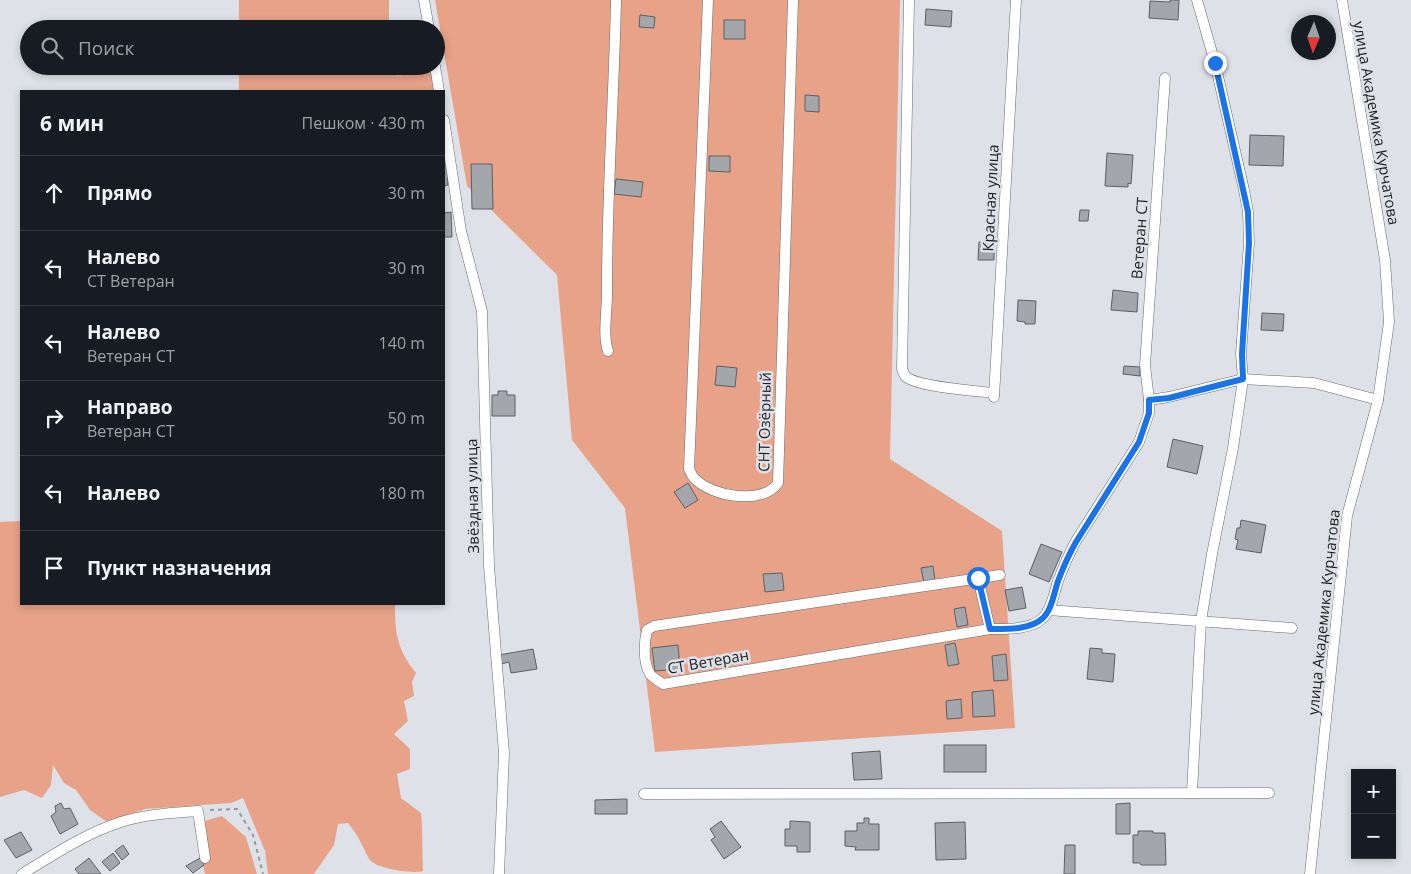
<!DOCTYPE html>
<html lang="ru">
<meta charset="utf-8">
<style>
body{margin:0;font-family:"Open Sans",sans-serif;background:#242831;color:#f1f3f6}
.controls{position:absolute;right:15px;bottom:15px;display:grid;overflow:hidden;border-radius:0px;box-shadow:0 2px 8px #0003}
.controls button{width:45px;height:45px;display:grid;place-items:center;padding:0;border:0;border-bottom:1px solid #363941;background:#171b24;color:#f1f3f6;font:25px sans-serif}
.compass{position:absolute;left:1291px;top:15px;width:45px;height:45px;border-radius:50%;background:#171b24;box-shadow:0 2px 8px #0003;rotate:182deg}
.stop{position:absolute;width:15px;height:15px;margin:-11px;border:4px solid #1a73e8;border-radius:50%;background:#fff}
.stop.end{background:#1a73e8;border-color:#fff;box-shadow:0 1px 5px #0008}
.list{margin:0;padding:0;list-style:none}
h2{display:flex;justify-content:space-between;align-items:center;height:65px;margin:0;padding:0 20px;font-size:21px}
h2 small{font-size:16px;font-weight:400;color:#9ea1a6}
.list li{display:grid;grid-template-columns:32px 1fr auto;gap:15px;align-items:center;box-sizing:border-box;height:75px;padding:0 20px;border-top:1px solid #363941}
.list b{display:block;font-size:19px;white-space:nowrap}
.list p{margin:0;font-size:16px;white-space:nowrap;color:#9ea1a6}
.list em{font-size:16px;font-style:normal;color:#9ea1a6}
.icon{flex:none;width:28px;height:28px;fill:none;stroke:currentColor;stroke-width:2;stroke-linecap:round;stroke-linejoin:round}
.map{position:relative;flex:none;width:1411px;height:874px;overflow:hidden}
.search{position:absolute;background:#171b24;box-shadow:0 2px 8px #0003;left:20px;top:20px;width:425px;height:55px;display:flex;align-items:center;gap:12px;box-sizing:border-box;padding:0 18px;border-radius:28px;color:#9ea1a6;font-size:19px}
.panel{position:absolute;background:#171b24;box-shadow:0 2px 8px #0003;left:20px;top:90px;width:425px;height:515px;border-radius:0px}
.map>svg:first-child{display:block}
.green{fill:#e7a287}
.building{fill:#a3a7ac;stroke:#5c6065}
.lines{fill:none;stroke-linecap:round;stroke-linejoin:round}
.minor-casing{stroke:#666a6f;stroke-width:11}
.path{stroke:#94979b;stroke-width:2;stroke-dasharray:4 4;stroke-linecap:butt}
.minor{stroke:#fff;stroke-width:10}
.route{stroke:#1a73e8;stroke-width:6}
.labels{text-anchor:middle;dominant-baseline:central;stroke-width:5;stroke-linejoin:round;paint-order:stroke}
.street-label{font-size:15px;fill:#1e1f21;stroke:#dee2e8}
</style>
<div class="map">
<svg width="1411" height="874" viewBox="0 0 1411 874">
<rect width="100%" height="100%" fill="#dee2e8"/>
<g class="green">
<rect x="239" y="0" width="150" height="29"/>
<polygon points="435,0 900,0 890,459 1002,531 1015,728 655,752 625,508 572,440 557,275 467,186"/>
<polygon points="239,66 394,66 397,76 431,70 435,91 239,91"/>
<path d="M21 521V604H395C395 634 397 649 416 673L412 682 414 696 404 701 408 721 394 734 410 749V769L397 774 401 798 421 813C423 832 422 852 423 871 413 874 379 869 371 861 367 857 364 848 361 843 358 836 353 830 348 823L338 824 334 845 314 874H268L265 851 243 798 231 803 145 809 107 822 90 810 76 790 64 783 53 765 51 785 42 798 24 790 0 797V522Z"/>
<polygon points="222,816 246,837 257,874 205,874 194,824"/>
</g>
<g class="building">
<polygon points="1170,0 1179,0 1178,20 1149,18 1150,1 1170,2"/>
<polygon points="926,9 952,11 951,27 925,25"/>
<polygon points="640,15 655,17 654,28 639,27"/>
<rect x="724" y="20" width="21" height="19"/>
<polygon points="402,66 426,66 426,67 402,71"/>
<polygon points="805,95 819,96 819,112 805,111"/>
<polygon points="1250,135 1284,136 1283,166 1249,165"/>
<polygon points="1107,153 1133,155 1131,184 1128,183 1128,187 1105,186"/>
<polygon points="709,156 730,156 730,172 709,171"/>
<polygon points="471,164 492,164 493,209 472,209"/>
<polygon points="444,165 447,165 448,185 444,186"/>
<polygon points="616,179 643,182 641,197 614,194"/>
<polygon points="1080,210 1089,210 1088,221 1079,221"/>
<polygon points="451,212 452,237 444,237 444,213"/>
<polygon points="979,242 994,243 994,260 978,260"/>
<polygon points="1113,290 1138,293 1137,312 1111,310"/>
<polygon points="1018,300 1036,301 1035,324 1025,324 1025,322 1017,321"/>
<polygon points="1262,313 1284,314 1283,331 1261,330"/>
<polygon points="717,366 737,368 735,387 715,385"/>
<polygon points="1124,366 1140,367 1140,376 1123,374"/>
<polygon points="498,391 507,391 507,395 515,395 515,416 492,416 492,395 498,395"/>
<polygon points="1173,439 1203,446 1197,474 1167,467"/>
<polygon points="688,483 698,500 685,508 674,492"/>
<polygon points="1241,520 1266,525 1261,553 1236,549 1238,540 1235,539 1237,528 1240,528"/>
<polygon points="1041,544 1062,552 1049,582 1029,574"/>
<polygon points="933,566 935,581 924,583 921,568"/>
<polygon points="782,573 784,590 765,592 763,574"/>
<polygon points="1022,587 1026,608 1009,611 1005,590"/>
<polygon points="965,607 968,625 957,627 954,609"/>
<polygon points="955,643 959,664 948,666 945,645"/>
<polygon points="678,645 680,669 655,671 652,648"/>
<polygon points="1090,648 1102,649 1102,653 1115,654 1113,682 1087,679"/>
<polygon points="533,649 537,669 511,673 509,662 501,664 499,655"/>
<polygon points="1006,654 1008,680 994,681 992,656"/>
<polygon points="993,690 995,716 973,717 972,692"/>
<polygon points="961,699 962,718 947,719 946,701"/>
<rect x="944" y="745" width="42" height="27"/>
<polygon points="880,751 882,779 854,780 852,753"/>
<polygon points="627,799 627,814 595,814 595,800"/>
<polygon points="61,803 64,809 70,808 78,824 60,834 51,816 56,812 55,806"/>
<polygon points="1130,803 1130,834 1116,834 1116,804"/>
<polygon points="864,818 869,818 869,824 879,824 879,850 855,850 856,847 845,846 845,831 857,831 857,823 864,823"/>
<polygon points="721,821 741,847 724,859 711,840 715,837 710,829"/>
<polygon points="790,821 810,822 810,852 797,852 797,846 785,846 785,829 790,829"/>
<polygon points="965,822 966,859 936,860 935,823"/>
<polygon points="1138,831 1153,831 1153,833 1165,833 1166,865 1141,865 1140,863 1133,863 1133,835 1138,835"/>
<polygon points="21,832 32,850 16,858 4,840"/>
<polygon points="123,845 129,854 122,860 115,851"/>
<polygon points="1065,845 1075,845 1075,874 1064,874"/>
<polygon points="113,853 120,863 110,871 102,862"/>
<polygon points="89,858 101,874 79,874 75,869"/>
<polygon points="200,858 204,865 193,873 186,866"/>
</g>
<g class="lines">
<defs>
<g id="minor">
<polyline points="424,0 429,29"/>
<path d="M708 0 689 469C691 472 692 477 695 479 713 497 763 505 778 483L793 0"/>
<path d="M909 0 902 369C902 370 905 375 905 376 916 387 977 391 994 393"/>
<polyline points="435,66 439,91"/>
<polyline points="1165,78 1145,365 1149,400 1169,397 1243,379 1314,383 1378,400"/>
<polyline points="444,120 461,231 482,311 489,566 504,753 499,874"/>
<path d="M608 351C602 334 608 306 607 287 607 191 614 96 616 0"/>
<polyline points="994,397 1016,0"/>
<path d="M1000 575 654 626 647 630C644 642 643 663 650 674 653 678 659 681 663 684L990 629C1007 629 1030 630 1043 618 1052 609 1054 593 1058 581 1063 568 1069 554 1076 541L1139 442 1149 413V400"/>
<polyline points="978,578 990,629"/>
<polyline points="1048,610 1292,628"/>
<polyline points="1192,792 1201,621 1212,554 1233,448 1243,379 1241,354 1249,243 1248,212 1244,190 1215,63 1197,0"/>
<polyline points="644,794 1269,793"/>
<path d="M22 874C53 855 86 833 121 822 146 814 172 813 198 811L205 858"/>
<polyline points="1310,874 1347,516 1378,400 1389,322 1385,260 1342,0"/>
</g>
</defs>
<use href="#minor" class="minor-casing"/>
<polyline class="path" points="210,810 237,809 253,835 263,874"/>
<use href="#minor" class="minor"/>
</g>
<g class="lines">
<path class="route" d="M978 578 990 629C1007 629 1030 630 1043 618 1052 609 1054 593 1058 581 1063 568 1069 554 1076 542L1139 442 1149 413V400L1169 398 1243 379 1242 354 1249 243 1248 212 1215 63"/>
</g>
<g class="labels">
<g class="street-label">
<text transform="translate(1377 123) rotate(80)">улица Академика Курчатова</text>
<text transform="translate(990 198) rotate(-87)">Красная улица</text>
<text transform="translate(1139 238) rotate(-86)">Ветеран СТ</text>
<text transform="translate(764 422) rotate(-89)">СНТ Озёрный</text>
<text transform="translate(472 496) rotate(-91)">Звёздная улица</text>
<text transform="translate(1323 612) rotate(-84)">улица Академика Курчатова</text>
<text transform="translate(708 661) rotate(-10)">СТ Ветеран</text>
</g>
</g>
</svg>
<div class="controls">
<button>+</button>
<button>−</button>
</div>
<svg class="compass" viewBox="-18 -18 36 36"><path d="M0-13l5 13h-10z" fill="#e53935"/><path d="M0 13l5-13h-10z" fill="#9ea1a6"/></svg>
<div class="stop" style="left:978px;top:578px"></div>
<div class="stop end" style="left:1215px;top:63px"></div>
<div class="search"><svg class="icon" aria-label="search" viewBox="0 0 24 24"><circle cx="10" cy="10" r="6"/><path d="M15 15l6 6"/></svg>Поиск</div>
<section class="panel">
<h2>6 мин<small>Пешком · 430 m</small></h2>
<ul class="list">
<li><svg class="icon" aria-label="ahead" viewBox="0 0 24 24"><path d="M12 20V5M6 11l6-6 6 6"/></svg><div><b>Прямо</b></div><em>30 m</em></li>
<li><svg class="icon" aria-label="left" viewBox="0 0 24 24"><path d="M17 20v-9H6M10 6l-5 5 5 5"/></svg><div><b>Налево</b><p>СТ Ветеран</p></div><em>30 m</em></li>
<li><svg class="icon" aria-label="left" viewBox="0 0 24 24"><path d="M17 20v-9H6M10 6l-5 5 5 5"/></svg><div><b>Налево</b><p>Ветеран СТ</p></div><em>140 m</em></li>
<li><svg class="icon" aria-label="right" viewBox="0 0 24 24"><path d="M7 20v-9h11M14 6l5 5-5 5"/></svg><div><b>Направо</b><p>Ветеран СТ</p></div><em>50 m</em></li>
<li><svg class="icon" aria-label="left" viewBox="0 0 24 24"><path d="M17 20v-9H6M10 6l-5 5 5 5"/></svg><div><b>Налево</b></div><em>180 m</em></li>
<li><svg class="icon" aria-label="arrive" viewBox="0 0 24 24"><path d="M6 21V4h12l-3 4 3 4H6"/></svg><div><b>Пункт назначения</b></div></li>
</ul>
</section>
</div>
